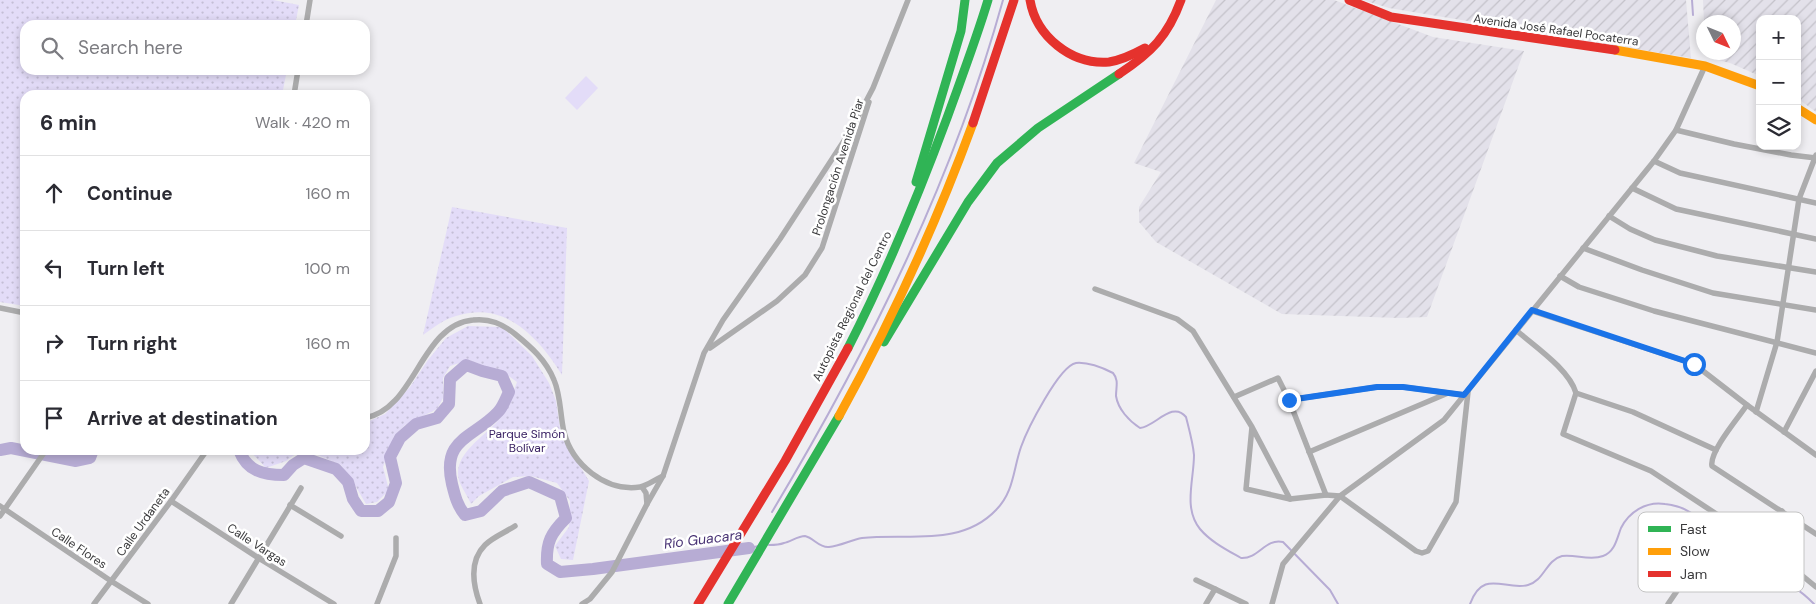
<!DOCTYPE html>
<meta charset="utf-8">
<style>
body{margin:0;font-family:"DM Sans",sans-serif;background:#f2f2f3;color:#2b2b33}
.controls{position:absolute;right:15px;top:15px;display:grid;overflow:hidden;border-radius:10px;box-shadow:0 2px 8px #0003}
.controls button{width:45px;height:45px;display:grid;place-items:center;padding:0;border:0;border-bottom:1px solid #e1e1e2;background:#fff;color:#2b2b33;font:25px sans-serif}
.compass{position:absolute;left:1696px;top:15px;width:45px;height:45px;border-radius:50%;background:#fff;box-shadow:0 2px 8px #0003;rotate:133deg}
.stop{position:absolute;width:15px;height:15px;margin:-11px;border:4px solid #1a73e8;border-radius:50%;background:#fff}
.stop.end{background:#1a73e8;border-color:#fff;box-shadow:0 1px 5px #0008}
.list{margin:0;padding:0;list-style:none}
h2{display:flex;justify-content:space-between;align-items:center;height:65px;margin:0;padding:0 20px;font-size:21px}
h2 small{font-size:16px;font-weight:400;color:#7c7c81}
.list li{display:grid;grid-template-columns:32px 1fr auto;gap:15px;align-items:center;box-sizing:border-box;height:75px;padding:0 20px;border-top:1px solid #e1e1e2}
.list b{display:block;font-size:19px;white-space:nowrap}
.list em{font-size:16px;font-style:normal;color:#7c7c81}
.icon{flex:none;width:28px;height:28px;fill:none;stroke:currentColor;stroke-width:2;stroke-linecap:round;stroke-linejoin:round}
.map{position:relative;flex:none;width:1816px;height:604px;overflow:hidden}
.search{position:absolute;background:#fff;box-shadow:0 2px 8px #0003;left:20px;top:20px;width:350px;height:55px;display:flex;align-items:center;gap:12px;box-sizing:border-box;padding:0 18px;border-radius:15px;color:#7c7c81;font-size:19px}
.panel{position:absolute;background:#fff;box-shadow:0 2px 8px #0003;left:20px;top:90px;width:350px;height:365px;border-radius:15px}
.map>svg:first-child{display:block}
.industrial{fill:url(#industrial-furrows)}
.grass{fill:url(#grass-dots)}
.pitch{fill:#e3dcf8}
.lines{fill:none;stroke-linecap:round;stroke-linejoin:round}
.stream{stroke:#b7acd4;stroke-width:2}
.river{stroke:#b7acd4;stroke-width:12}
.street{stroke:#acacad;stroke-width:5.5}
.fast{stroke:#30b455;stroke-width:9}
.slow{stroke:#ff9f0a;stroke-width:9}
.jam{stroke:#e5322d;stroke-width:9}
.route{stroke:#1a73e8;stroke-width:6}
.labels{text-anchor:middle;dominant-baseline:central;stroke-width:5;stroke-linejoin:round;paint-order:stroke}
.street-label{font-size:12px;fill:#3a3a3c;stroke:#fff}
.park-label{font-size:12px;fill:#3a2263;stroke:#fff}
.water-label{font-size:14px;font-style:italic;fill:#483274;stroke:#fff}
.key{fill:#fff;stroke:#c4c4c4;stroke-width:1}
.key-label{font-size:14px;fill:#3a3a3c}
</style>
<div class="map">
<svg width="1816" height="604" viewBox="0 0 1816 604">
<defs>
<pattern id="industrial-furrows" width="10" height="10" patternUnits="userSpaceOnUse" patternTransform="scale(1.25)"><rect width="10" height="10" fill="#e3e1ea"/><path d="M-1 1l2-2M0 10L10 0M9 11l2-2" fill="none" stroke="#c4c2ca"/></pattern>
<pattern id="grass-dots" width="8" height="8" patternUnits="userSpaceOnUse" patternTransform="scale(1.25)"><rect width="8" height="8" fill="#e3dcf8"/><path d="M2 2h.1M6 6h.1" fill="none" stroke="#c4bed6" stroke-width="1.8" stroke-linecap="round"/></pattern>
</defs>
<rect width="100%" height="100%" fill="#efeef2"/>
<g class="industrial">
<polygon points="1216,0 1334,0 1433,37 1524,51 1427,317 1399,318 1282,314 1156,242 1139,222 1139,207 1161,172 1134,163"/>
<polygon points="1363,0 1686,0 1691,58 1389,8"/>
<polygon points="1703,0 1816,0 1816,112 1797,98 1797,19 1760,19 1760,76 1730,63 1707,57 1707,53 1734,52 1734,22 1704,22"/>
</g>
<g class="grass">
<polygon points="0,0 273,0 299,5 295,25 25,25 25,70 287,70 282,95 25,95 25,306 0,302"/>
<path d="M452 207 567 228 562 375C547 350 523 321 494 314 483 311 468 312 456 316 444 319 433 328 423 335Z"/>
<path d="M468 326 502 327 532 356 549 383 556 401 561 435 589 481 573 560 561 559 555 546 569 527 570 501 557 483 531 476 513 477 479 496 471 504C468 497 463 490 460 483 450 457 481 439 496 423 507 411 512 396 517 382L506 374 469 360 450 366 443 378V398L437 409 405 425 394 436 383 467 389 490 377 502 366 504 352 480 341 465 306 450H365V423L385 414 410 387 428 360 446 338Z"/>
<polygon points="249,450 301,450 286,461 266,468"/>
</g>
<polygon class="pitch" points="586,76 598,88 577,110 565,98"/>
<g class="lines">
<g class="stream">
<polyline points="1692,0 1693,15"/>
<path d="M772 512C868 351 953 181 1003 0"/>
<path d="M769 545C774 545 779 545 784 543 790 542 798 536 805 536 814 538 819 548 829 547 840 546 851 540 862 538 908 533 961 547 996 510 1014 492 1013 470 1021 447 1027 430 1059 366 1076 363 1087 362 1103 368 1113 373 1119 380 1116 387 1116 396 1118 409 1129 421 1140 428 1155 427 1172 400 1186 417 1189 429 1193 443 1194 455 1194 480 1183 508 1200 529 1211 542 1227 550 1241 558 1259 559 1265 538 1283 542L1330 590 1338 604"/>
<polyline points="749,548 759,546"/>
<path d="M1470 604C1483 568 1505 591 1528 585 1544 581 1546 560 1562 556 1575 554 1590 561 1603 556 1615 552 1617 538 1621 528 1629 512 1646 501 1665 504 1698 508 1700 525 1722 543 1750 565 1791 579 1814 604"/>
</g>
<g class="river">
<polyline points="0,450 11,448 76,461 90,458 93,450"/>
<path d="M239 450C247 471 263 475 284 475L293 465 304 458 336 469 348 482 353 499 361 511H378L389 502 396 483 390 457 400 438 416 424 437 418 449 404 450 379 466 365 482 371 502 376 509 392C506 398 503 407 498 412 474 438 441 438 452 484 455 496 457 505 465 515L481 511 502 491 529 482 560 496 566 518C551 533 546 542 547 564L560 572 593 569 749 548"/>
</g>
<g class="street">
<polyline points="306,25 310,0"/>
<polyline points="294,95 298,70"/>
<polyline points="1676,130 1734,144 1791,155 1816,158"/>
<polyline points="1654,161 1680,173 1816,203"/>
<polyline points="1632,188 1676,209 1816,239"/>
<polyline points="1609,216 1630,229 1655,240 1717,256 1816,272"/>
<polyline points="1583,248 1642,270 1713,293 1816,310"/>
<polyline points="1560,276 1579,287 1654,311 1816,353"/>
<polyline points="1095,289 1177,319 1193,331 1252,427 1290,499 1246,489 1252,427"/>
<polyline points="0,308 25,313"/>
<polyline points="1532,311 1694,364 1747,405 1816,455"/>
<path d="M1516 330C1534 346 1569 369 1576 393L1563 434 1651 471 1771 550 1816 587"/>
<polyline points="710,348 777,301 805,275 822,248 869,102"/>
<polyline points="1576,393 1633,412 1716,450"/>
<polyline points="1234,397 1278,378 1289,400 1377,387 1403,387 1464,395"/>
<polyline points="1289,400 1326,495 1290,499"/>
<path d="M1747 405C1738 418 1709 452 1712 466L1816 534"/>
<polyline points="1756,412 1777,342 1799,199 1816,155"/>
<path d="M365 418C416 409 420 325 473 320 490 318 502 324 515 334 531 347 546 360 554 380 561 396 560 415 564 432 572 464 605 492 640 487 647 486 656 479 663 476"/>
<polyline points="1784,432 1816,371"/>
<polyline points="1309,452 1448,393"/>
<polyline points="642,487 646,493 647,504"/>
<polyline points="1326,495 1340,496 1416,551 1422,553 1428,551 1456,502 1468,392"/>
<polyline points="171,501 260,559 334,604"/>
<polyline points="290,505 341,536"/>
<polyline points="0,506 111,581 148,604"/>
<polyline points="0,516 46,450"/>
<polyline points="1760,543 1782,511"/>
<polyline points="1196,580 1215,589"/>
<polyline points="94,604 171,501 207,450"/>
<polyline points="231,604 301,488"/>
<polyline points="377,604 396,556 396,538"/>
<path d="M480 604C473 585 469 561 485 545 493 537 506 532 515 526"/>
<polyline points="582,604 590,599 612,572 647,504 663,476 704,353 723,320 780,239 851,130 873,88 908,0"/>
<polyline points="1206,604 1215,589 1246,604"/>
<polyline points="1272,604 1283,564 1340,496 1444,420 1654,161 1676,130 1705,66"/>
<polyline points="1668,604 1694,566"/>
</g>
<g class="fast">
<polyline points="916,182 961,31 965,0"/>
<polyline points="884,342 968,202 997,163 1038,128 1119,74"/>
<path d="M848 348C886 274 918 196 947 118 961 79 976 40 988 0"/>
<polyline points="728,604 839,416"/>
</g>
<g class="slow">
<polyline points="1615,50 1705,66 1760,86"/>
<polyline points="1797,108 1816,120"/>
<path d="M839 416C891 322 936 224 973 123"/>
</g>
<g class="jam">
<path d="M1030 0C1036 36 1071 65 1109 62 1122 60 1134 54 1145 48"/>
<polyline points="1349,0 1391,17 1615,50"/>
<path d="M1119 74C1151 53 1168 36 1181 0"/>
<polyline points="973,123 1014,0"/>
<polyline points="698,604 785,461 848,348"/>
</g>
</g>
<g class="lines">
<polyline class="route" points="1289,400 1377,387 1403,387 1464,395 1532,310 1694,364"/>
</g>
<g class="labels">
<g class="street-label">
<text transform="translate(1556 30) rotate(8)">Avenida José Rafael Pocaterra</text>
<text transform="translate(838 167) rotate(-72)">Prolongación Avenida Piar</text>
<text transform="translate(852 306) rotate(-64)">Autopista Regional del Centro</text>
<text transform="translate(143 522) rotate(-54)">Calle Urdaneta</text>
<text transform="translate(257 545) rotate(33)">Calle Vargas</text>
<text transform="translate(79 548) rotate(34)">Calle Flores</text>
</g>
<g class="park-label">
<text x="527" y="434">Parque Simón<tspan x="527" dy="14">Bolívar</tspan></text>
</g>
<g class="water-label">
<text transform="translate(703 539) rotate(-7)">Río Guacara</text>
</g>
</g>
<rect x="1638" y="512" width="166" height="80" rx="8" class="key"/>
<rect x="1648" y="526" width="23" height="6" fill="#30b455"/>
<rect x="1648" y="548" width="23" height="7" fill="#ff9f0a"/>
<rect x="1648" y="571" width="23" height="6" fill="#e5322d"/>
<g class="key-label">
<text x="1680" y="534">Fast</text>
<text x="1680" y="556">Slow</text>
<text x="1680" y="579">Jam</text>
</g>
</svg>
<div class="controls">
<button>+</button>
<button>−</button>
<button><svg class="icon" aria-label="layers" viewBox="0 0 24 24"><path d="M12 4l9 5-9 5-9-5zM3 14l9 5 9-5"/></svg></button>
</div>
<svg class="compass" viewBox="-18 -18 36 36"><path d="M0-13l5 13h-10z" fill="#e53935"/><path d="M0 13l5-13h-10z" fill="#7c7c81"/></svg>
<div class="stop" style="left:1694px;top:364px"></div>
<div class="stop end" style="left:1289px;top:400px"></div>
<div class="search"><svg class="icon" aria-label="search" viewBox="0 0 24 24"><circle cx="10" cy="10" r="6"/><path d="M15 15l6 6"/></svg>Search here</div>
<section class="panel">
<h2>6 min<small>Walk · 420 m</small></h2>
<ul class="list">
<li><svg class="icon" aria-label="ahead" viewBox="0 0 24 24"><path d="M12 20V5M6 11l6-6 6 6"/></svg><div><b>Continue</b></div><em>160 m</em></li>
<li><svg class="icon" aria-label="left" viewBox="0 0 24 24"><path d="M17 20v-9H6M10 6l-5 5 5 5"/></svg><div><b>Turn left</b></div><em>100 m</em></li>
<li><svg class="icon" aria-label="right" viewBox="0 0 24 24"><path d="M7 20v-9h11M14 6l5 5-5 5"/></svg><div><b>Turn right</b></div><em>160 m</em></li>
<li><svg class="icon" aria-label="arrive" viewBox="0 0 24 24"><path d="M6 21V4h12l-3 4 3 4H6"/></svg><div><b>Arrive at destination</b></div></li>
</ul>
</section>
</div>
